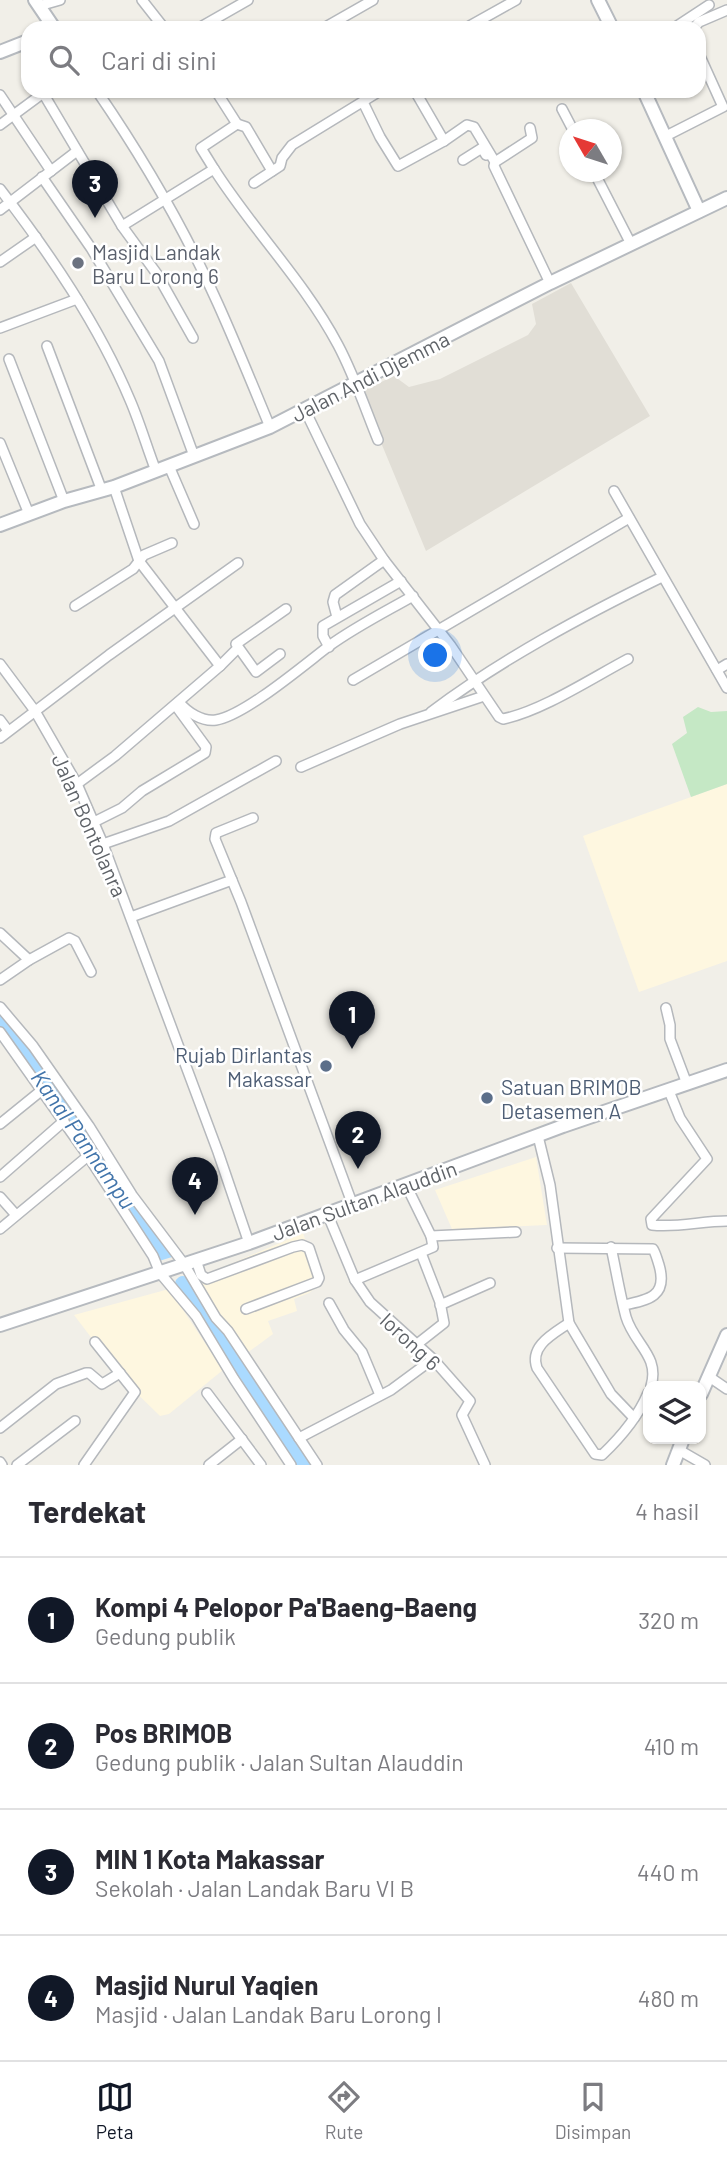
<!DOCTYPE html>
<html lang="id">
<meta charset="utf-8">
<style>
body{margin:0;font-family:Barlow,sans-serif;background:#f2f2f3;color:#2b2b33}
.controls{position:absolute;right:21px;bottom:21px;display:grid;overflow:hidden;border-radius:14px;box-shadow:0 2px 5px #0004}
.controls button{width:63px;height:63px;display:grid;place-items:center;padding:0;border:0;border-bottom:2px solid #e1e1e2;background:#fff;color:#2b2b33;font:35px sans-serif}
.compass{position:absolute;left:559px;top:119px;width:63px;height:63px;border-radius:50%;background:#fff;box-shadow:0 2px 5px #0004;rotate:309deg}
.you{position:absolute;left:436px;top:656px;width:24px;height:24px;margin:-18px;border:5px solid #fff;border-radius:50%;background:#1a73e8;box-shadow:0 0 0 10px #1a73e833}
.badge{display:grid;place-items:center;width:46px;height:46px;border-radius:50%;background:#111827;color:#fff;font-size:23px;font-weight:700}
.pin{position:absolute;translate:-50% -58px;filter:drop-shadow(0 2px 4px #0008)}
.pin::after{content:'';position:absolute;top:37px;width:24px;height:21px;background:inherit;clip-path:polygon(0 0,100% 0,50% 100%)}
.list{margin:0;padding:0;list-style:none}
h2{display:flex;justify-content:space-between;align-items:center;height:91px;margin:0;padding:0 28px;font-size:30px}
h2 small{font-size:23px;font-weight:400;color:#7c7c81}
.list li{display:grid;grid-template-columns:46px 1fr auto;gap:21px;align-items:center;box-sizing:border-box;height:126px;padding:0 28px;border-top:2px solid #e1e1e2}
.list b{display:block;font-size:26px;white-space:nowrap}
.list p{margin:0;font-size:23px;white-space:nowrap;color:#7c7c81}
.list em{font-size:23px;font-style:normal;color:#7c7c81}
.icon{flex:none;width:38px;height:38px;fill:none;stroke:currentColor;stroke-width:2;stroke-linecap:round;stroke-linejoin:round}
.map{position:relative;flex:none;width:727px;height:1465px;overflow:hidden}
.search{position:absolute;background:#fff;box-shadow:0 2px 5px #0004;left:21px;right:21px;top:21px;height:77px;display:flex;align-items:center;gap:18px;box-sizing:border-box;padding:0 24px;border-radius:21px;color:#7c7c81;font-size:26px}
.sheet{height:595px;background:#fff}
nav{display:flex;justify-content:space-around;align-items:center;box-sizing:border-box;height:98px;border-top:2px solid #e1e1e2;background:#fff;font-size:19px;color:#7c7c81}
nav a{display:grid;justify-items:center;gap:4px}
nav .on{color:#111827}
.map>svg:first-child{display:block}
.commercial{fill:#fef7e0}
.education{fill:#e1ded6}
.green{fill:#c5e8c5}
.water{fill:#aadaff}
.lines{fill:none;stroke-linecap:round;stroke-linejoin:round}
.river{stroke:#aadaff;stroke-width:16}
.street-casing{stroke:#b5b8bc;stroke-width:12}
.secondary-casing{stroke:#b6babf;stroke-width:16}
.street{stroke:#fff;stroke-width:9}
.secondary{stroke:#fff;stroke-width:12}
.worship-dot{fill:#6b7280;stroke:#fff;stroke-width:2.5}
.service-dot{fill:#5c6f8a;stroke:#fff;stroke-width:2.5}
.labels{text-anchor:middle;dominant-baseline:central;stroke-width:5;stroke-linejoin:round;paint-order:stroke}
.worship-label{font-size:21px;fill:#5b616d;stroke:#fff;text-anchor:start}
.street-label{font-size:21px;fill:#5f6368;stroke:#fff}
.service-label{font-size:21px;fill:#4e5e75;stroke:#fff;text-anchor:end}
.water-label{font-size:23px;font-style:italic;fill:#4174aa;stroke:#fff}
</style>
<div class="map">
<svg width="727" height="1465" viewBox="0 0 727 1465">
<rect width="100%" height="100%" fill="#f1efe8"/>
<g class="commercial">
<polygon points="727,784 727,961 639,992 583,836"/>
<polygon points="536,1157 547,1225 452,1229 435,1190"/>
<polygon points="303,1233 320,1284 309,1293 294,1299 297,1311 268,1321 273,1334 247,1353 193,1280"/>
<polygon points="169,1289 223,1370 169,1414 160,1416 125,1382 74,1315"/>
</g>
<polygon class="education" points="571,283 650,416 426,551 360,392 394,376 409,387 440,379 528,335 536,324 532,304"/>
<polygon class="green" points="698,707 711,712 727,711 727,784 691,797 672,744 687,733 683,717"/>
<g class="water">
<polygon points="0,1013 43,1064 172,1257 159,1261 38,1079 0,1028"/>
<polygon points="228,1341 302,1448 312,1465 293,1465 215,1345"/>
</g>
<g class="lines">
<polyline class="river" points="183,1284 234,1358"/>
<defs>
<g id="street">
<polyline points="142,0 164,28"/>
<polyline points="39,6 60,0"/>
<polyline points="199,28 248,0"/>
<polyline points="324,28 373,0"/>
<polyline points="466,28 516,0"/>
<polyline points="674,28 709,5"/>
<polyline points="694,28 699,22 727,10"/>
<path d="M97 91C143 158 185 230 218 304 236 344 253 386 270 427"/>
<polyline points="216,91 237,124"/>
<polyline points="415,91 444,141"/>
<polyline points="43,93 122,226 157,274 193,338"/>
<polyline points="0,95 51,171"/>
<polyline points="363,102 380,137 398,166 444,141 467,125 474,127 495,162 494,166 550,283"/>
<polyline points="562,109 573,130"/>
<polyline points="237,124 246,127 272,171"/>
<polyline points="0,125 46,91"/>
<polyline points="666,136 723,107 699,54"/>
<polyline points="463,160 482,148 486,155"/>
<polyline points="495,162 532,138 530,128"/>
<polyline points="214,169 201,148 237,124"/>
<polyline points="594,172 631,244"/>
<polyline points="42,177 91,248 159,361 194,456"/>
<polyline points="254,183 280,166 282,158 292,145 380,91"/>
<path d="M0 189C50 254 98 324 130 400 140 423 147 448 156 471"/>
<polyline points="0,210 77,151"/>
<path d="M122 226 214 169C252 229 304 281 338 345 354 375 365 408 378 440"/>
<polyline points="0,262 36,237"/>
<polyline points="0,328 77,299"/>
<polyline points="47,346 102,491"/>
<polyline points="9,359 64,501"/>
<path d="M305 410 360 524 384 560 451 646 499 717 503 719C542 711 592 678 628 659"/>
<polyline points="0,443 29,514"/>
<polyline points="169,466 194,524"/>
<polyline points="614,491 727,688"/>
<polyline points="75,606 133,569 144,555 172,543"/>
<polyline points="337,617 333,602 335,595 384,560"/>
<polyline points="329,647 323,636 323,626 401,581"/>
<polyline points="280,654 256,672 236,644 286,609"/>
<polyline points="0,664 35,711 77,784 103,844 218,1152 249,1243"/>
<polyline points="220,666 238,648"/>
<polyline points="717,670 727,664"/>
<polyline points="353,680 629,518"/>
<path d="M179 702C187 712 202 722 216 720 244 716 305 664 329 646 355 627 385 612 413 596"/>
<path d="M431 712C502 659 582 616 662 577"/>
<polyline points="0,720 6,728"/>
<polyline points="0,738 109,655 238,563"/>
<polyline points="301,767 400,724 484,696"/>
<polyline points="77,784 115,756 220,666 139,561 114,487"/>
<polyline points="253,818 216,833 215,839 241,902 352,1203"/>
<polyline points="94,822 122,808 142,791 205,753 206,747 176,706"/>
<polyline points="103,844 169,821 276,761"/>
<polyline points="131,917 232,880"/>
<polyline points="0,933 29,960"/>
<polyline points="0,980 29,960 69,938 75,941 91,972"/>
<polyline points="0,1007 33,1046 89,1126 132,1195 184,1264 216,1318 228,1331 317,1465"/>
<polyline points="666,1008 670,1025 670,1039 687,1084"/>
<polyline points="0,1032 88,1156 153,1256 160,1273 196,1316 234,1379 291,1465"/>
<path d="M669 1091 680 1118 707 1159 651 1219 652 1225C676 1228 702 1221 727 1221"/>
<polyline points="0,1124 42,1090"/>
<polyline points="538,1136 550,1185 569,1323 611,1394 634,1418"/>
<polyline points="0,1177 64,1121"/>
<polyline points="0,1197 16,1215"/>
<polyline points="327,1213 355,1280 370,1302 433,1359 470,1401 462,1415 485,1465"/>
<polyline points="0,1229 88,1156"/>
<polyline points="431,1236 516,1232"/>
<path d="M611 1247C616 1270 620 1295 626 1317 634 1344 660 1356 651 1386"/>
<path d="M557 1248 653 1249C656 1254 657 1259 659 1265 668 1296 649 1300 624 1305"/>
<polyline points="196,1260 201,1275 207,1279 293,1247 302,1245 309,1248 319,1278 317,1282 246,1309"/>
<polyline points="355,1280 433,1247 431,1236 406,1185"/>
<polyline points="329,1303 344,1330 362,1352 380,1395"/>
<polyline points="440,1305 490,1283"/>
<path d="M569 1323C553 1334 529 1346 537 1368L595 1454 602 1455C621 1437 638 1417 648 1393"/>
<polyline points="416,1345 444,1323 440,1302 421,1253"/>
<polyline points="708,1376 727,1389"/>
<polyline points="207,1393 261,1465"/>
<polyline points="0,1428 56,1384 86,1373 89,1373 102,1384 120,1373"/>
<polyline points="299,1438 391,1390 433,1359"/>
<polyline points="679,1450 705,1465"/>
<polyline points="0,1462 2,1465"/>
<polyline points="17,1465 75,1421"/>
<polyline points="84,1465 135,1392 95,1342"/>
<polyline points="209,1465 242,1439"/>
</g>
<g id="secondary">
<polyline points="35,0 54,28"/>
<polyline points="598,0 612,28"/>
<polyline points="0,52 28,41"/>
<polyline points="644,91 699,211"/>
<polyline points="0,525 64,501 114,487 270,427 550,283 727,198"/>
<polyline points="0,1325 249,1243 563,1126 727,1070"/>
<polyline points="701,1394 727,1335"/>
<polyline points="673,1465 683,1439"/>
</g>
</defs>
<use href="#street" class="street-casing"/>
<use href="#secondary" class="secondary-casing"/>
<use href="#street" class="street"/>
<use href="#secondary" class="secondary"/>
</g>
<circle class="worship-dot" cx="78" cy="263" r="7"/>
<g class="service-dot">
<circle cx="326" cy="1066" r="7"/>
<circle cx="487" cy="1098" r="7"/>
</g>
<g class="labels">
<g class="worship-label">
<text x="92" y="251">Masjid Landak<tspan x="92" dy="24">Baru Lorong 6</tspan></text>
</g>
<g class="street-label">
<text transform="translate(370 376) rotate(-27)">Jalan Andi Djemma</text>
<text transform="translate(90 825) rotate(66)">Jalan Bontolanra</text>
<text transform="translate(364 1200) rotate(-20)">Jalan Sultan Alauddin</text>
<text transform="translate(411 1341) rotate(43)">lorong 6</text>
</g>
<g class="service-label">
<text x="312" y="1054">Rujab Dirlantas<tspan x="312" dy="24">Makassar</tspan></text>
<text x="501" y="1086" text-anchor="start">Satuan BRIMOB<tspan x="501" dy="24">Detasemen A</tspan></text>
</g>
<g class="water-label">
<text transform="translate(84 1139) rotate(55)">Kanal Pannampu</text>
</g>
</g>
</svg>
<div class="controls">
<button><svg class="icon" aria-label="layers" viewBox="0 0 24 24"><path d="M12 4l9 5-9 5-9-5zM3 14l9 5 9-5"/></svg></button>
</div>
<svg class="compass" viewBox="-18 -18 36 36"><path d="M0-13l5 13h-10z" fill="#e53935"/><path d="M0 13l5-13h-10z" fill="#7c7c81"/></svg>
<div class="you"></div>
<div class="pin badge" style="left:352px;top:1049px">1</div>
<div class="pin badge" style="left:358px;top:1169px">2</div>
<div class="pin badge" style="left:95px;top:218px">3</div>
<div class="pin badge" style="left:195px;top:1215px">4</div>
<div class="search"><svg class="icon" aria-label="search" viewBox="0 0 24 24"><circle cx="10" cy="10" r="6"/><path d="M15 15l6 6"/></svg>Cari di sini</div>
</div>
<section class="sheet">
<h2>Terdekat<small>4 hasil</small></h2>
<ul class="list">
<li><span class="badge">1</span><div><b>Kompi 4 Pelopor Pa'Baeng-Baeng</b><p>Gedung publik</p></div><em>320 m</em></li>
<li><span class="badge">2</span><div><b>Pos BRIMOB</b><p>Gedung publik · Jalan Sultan Alauddin</p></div><em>410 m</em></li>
<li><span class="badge">3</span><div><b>MIN 1 Kota Makassar</b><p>Sekolah · Jalan Landak Baru VI B</p></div><em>440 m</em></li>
<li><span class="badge">4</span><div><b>Masjid Nurul Yaqien</b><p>Masjid · Jalan Landak Baru Lorong I</p></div><em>480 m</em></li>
</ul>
</section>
<nav>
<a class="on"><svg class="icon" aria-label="map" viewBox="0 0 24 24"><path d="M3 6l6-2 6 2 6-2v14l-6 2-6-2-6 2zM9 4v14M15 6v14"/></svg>Peta</a>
<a><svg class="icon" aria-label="directions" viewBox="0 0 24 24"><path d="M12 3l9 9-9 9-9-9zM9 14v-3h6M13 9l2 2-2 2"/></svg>Rute</a>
<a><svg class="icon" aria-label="saved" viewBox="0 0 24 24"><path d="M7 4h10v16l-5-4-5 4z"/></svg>Disimpan</a>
</nav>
